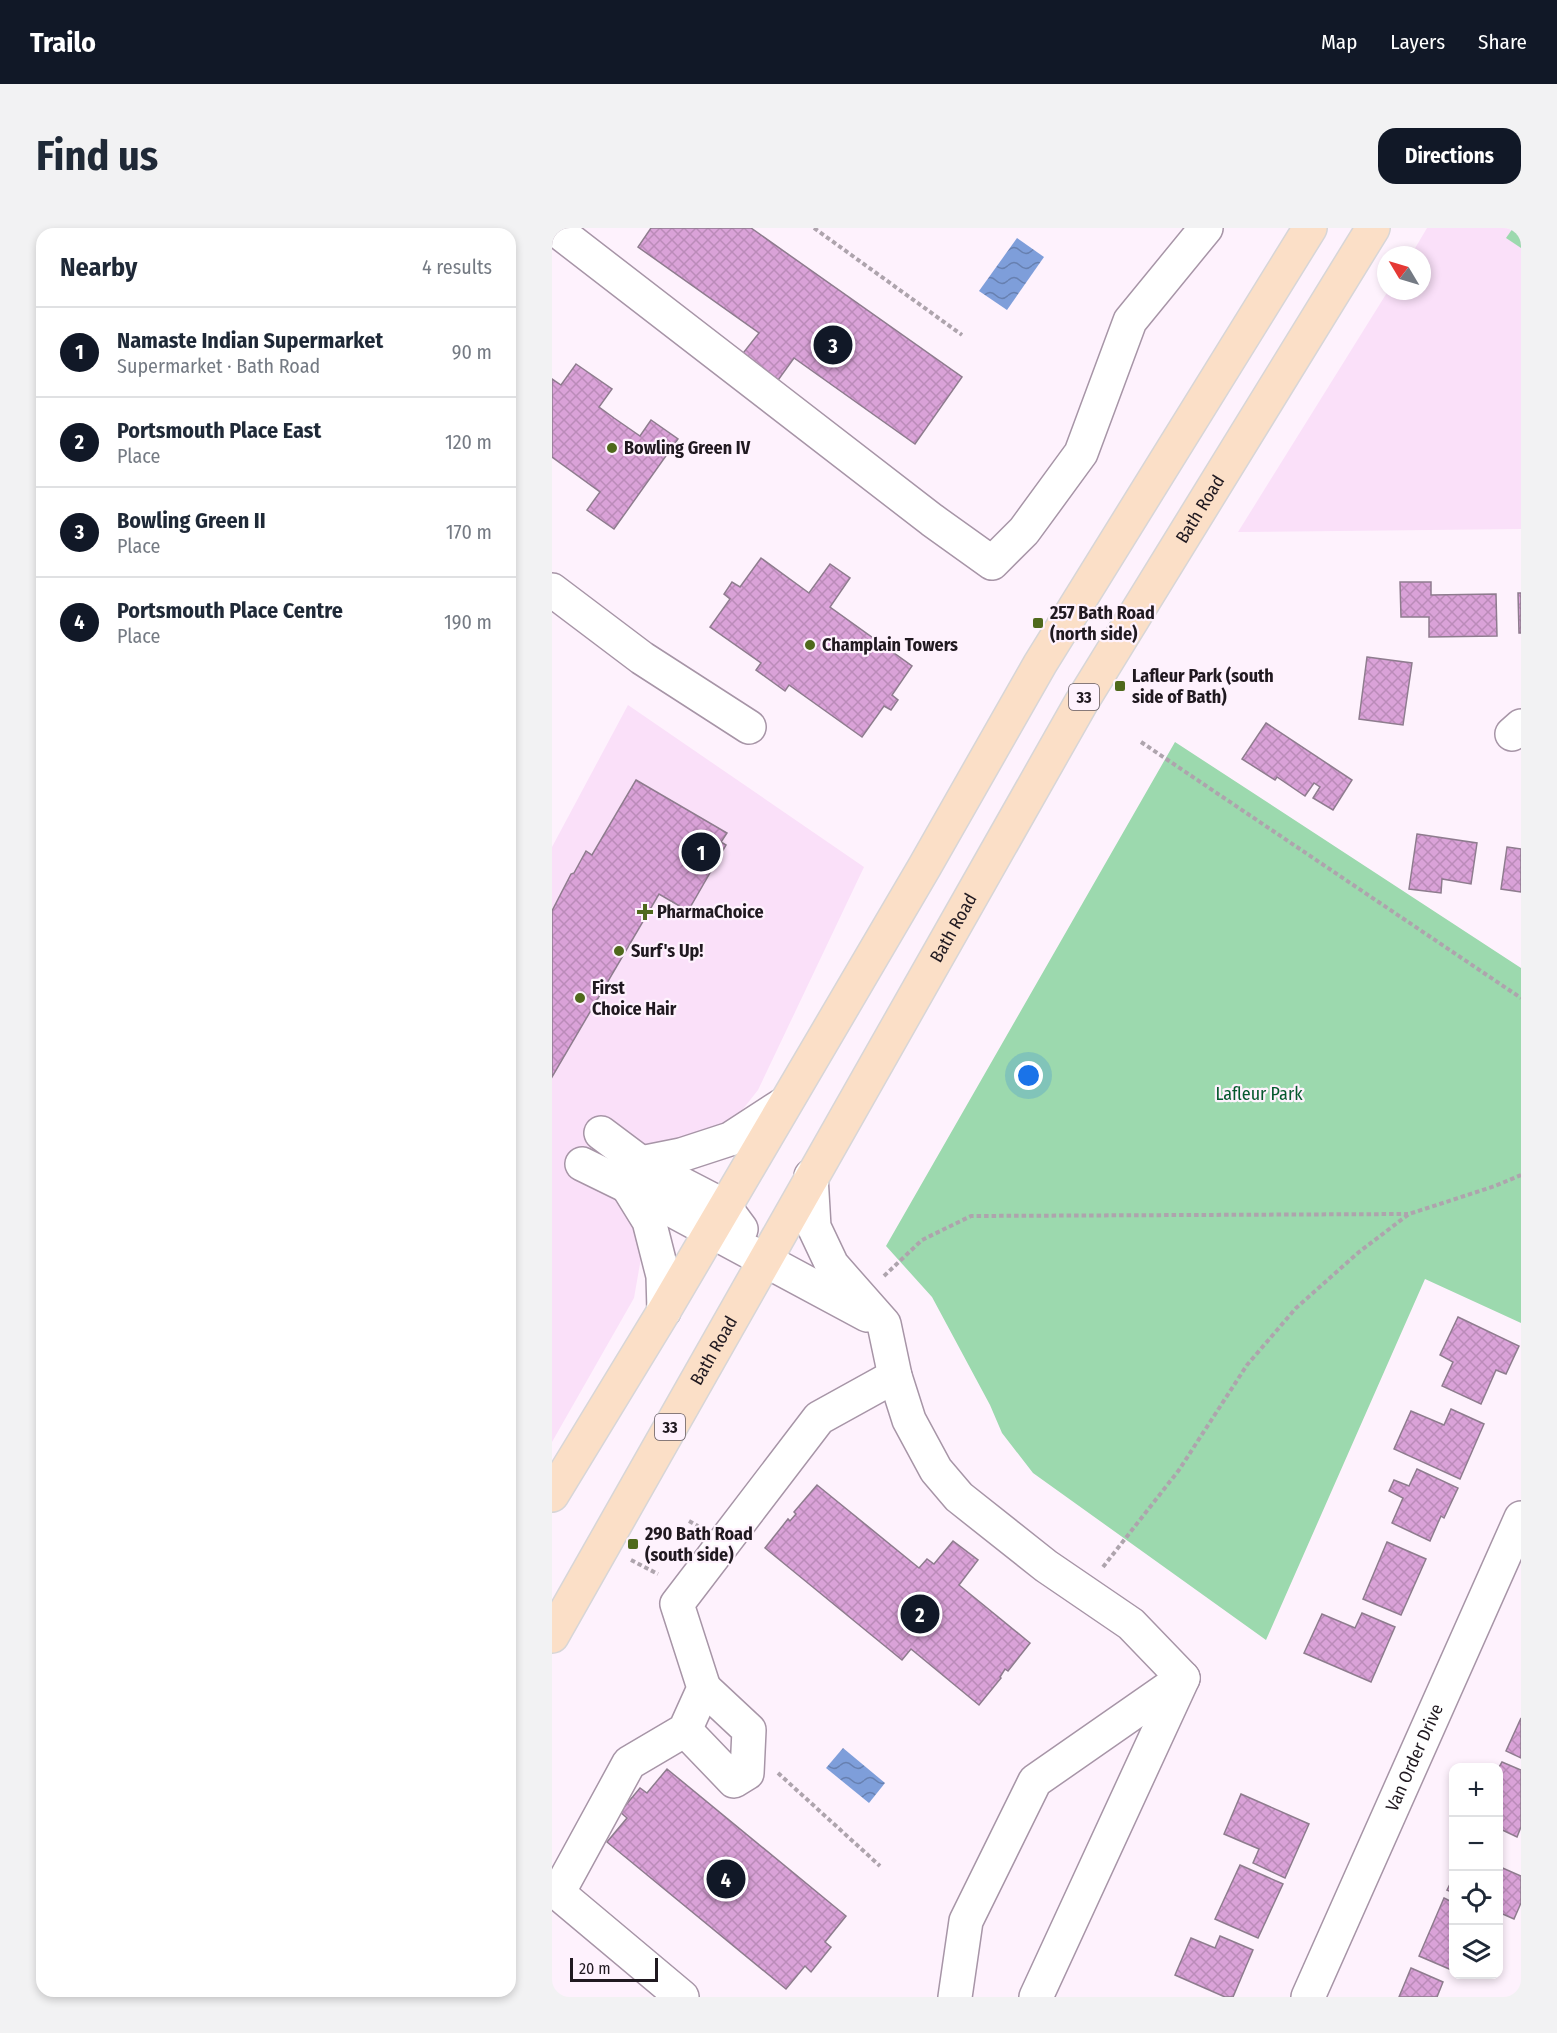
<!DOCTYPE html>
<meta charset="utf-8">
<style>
body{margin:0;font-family:"Fira Sans Condensed",sans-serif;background:#f2f2f3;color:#1f2937}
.controls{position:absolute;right:18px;bottom:18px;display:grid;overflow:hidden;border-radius:12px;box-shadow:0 3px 9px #0003}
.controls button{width:54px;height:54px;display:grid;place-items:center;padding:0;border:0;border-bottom:2px solid #e0e1e3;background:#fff;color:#1f2937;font:30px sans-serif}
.compass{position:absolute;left:825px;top:18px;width:54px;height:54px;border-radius:50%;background:#fff;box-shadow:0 3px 9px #0003;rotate:308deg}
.scale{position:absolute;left:18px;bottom:15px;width:88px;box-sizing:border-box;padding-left:6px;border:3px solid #201920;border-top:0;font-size:16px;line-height:21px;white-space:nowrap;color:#201920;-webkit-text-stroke:4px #fef2fd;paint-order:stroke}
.you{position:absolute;left:477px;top:848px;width:21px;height:21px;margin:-15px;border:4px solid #fff;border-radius:50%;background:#1a73e8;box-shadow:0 0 0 9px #1a73e833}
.badge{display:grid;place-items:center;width:39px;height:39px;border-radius:50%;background:#111827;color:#fff;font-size:20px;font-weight:700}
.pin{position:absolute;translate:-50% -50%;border:3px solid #fff;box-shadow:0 2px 6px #0006}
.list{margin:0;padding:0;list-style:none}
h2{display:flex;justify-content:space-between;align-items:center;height:78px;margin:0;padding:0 24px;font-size:26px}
h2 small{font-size:20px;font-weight:400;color:#747a83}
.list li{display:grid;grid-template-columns:39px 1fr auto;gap:18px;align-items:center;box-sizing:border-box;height:90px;padding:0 24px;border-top:2px solid #e0e1e3}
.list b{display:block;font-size:22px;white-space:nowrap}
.list p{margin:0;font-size:20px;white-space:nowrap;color:#747a83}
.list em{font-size:20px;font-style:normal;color:#747a83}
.icon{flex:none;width:33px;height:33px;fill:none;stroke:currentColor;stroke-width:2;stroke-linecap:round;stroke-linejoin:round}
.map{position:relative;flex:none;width:969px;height:1769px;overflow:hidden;border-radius:18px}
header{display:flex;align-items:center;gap:36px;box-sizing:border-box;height:84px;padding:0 30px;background:#111827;color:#fff}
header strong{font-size:28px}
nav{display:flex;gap:33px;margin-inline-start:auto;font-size:21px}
.intro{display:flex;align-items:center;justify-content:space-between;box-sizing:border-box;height:144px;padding:0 36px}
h1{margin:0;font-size:42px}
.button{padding:15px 27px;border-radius:18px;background:#111827;color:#fff;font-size:21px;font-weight:700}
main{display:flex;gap:36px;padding:0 36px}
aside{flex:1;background:#fff;border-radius:18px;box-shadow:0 3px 9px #0003}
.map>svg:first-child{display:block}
.built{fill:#fae0f9}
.park{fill:#9cd9ae}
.water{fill:url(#water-waves)}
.building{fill:url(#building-cross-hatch);stroke:#8e7c8e;stroke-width:1.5}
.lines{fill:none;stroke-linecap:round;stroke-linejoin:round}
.minor-casing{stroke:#a795a7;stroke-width:36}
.major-casing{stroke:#d7d6d7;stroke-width:36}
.path{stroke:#aea4ad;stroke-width:4;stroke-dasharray:4.5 3;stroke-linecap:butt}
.minor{stroke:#fff;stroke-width:33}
.major{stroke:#fbdfc7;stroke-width:33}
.poi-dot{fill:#4f691c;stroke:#fef2fd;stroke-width:2}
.labels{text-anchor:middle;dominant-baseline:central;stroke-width:4.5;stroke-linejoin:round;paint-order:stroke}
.shield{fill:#fef2fd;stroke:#635a62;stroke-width:1.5}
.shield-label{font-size:16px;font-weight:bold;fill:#201920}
.poi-label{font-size:18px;font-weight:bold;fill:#201920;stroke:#fef2fd;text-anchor:start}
.street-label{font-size:18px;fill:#201920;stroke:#fef2fd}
.park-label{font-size:18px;fill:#04582d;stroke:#fef2fd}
</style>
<header>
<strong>Trailo</strong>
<nav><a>Map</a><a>Layers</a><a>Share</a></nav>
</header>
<div class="intro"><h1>Find us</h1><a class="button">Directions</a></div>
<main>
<aside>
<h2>Nearby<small>4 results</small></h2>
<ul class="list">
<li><span class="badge">1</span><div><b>Namaste Indian Supermarket</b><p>Supermarket · Bath Road</p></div><em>90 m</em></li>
<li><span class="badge">2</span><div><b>Portsmouth Place East</b><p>Place</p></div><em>120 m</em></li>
<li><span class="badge">3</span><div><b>Bowling Green II</b><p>Place</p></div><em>170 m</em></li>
<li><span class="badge">4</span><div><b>Portsmouth Place Centre</b><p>Place</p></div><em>190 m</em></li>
</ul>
</aside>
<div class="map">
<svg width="969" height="1769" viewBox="0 0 969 1769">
<defs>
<pattern id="water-waves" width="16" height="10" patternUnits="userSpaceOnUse" patternTransform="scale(1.5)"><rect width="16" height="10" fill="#7e9eda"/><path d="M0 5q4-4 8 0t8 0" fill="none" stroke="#6780b0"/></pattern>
<pattern id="building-cross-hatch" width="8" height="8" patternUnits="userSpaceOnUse" patternTransform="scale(1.5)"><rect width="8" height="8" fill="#daa2d8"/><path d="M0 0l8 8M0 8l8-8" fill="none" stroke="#bb8bb9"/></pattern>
</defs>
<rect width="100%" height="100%" fill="#fef2fd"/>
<g class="built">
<polygon points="875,0 969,0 969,301 686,304 836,63 870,63 870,27 859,27"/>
<polygon points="76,477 312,639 206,862 184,890 144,912 92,1013 82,1070 0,1214 0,619"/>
</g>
<g class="park">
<polygon points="961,0 969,0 969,20 954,10"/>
<polygon points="623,514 969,740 969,1095 873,1051 714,1412 481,1245 450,1205 438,1177 380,1069 334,1018"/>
</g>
<g class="water">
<polygon points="465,10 492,29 455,82 427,63"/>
<polygon points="291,1520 333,1555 317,1575 274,1540"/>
</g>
<g class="building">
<polygon points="99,0 199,0 410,149 363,216 242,130 224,155 188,129 207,105 86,19"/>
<polygon points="24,136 60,161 47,179 62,190 88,208 99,192 126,211 62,301 35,282 48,264 0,229 0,151 9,157"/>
<polygon points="209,330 257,365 278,336 298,350 278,379 360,438 340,467 346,472 339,482 332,478 310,509 237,457 233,463 204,442 209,435 158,399 178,371 172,366 180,354 188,359"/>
<polygon points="848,354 879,354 879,367 944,366 945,408 877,409 877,389 849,389"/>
<polygon points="966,365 969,365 969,405 967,405"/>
<polygon points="815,429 860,435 851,497 807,491"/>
<polygon points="714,495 800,552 781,582 761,570 768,559 762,555 753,568 725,549 723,552 690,531"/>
<polygon points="84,552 175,605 169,614 174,617 136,683 107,666 0,849 0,683 19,646 22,645 34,623 40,627"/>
<polygon points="865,606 925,615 919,656 890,651 889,665 857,661"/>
<polygon points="955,619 969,621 969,664 949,661"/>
<polygon points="906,1089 967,1118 954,1146 944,1142 929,1176 890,1158 901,1134 888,1127"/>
<polygon points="899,1181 932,1196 908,1251 842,1221 859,1183 892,1197"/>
<polygon points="865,1241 906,1260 892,1290 889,1288 878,1313 840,1295 851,1270 837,1263 842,1252 857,1258"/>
<polygon points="265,1257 367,1340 375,1331 382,1336 401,1313 426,1332 407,1357 478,1415 456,1443 453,1441 448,1449 449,1450 427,1477 359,1421 350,1432 213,1320 236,1291 238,1293 244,1286 242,1284"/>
<polygon points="835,1314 874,1331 849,1387 811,1371"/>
<polygon points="810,1385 843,1399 819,1454 752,1425 770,1386 803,1400"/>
<polygon points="969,1490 969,1530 954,1523"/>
<polygon points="950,1534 969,1542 969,1599 965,1609 946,1600 946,1541"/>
<polygon points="115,1541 294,1688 273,1714 279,1719 259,1744 253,1738 234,1761 55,1614 75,1590 68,1584 88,1560 95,1565"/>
<polygon points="689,1566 757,1596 733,1650 701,1635 707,1621 672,1606"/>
<polygon points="688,1637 731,1656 706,1710 663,1691"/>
<polygon points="946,1638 969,1648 969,1675 962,1691 946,1684"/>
<polygon points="902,1648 902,1665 895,1662"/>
<polygon points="892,1670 902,1675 902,1743 867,1728"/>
<polygon points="668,1708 701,1722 681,1769 673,1769 623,1747 639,1710 663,1720"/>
<polygon points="859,1740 891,1754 885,1769 847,1769"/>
</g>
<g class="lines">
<defs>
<g id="minor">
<polyline points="2,0 380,292 440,335 472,303 529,225 578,93 654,0"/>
<polyline points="0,362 90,430 197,499"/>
<polyline points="960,506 969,498"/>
<polyline points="49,905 89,935 172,978 189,1001"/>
<polyline points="89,935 129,927 178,911 232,876"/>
<polyline points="30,936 75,958 315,1087"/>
<polyline points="259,948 262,999 280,1037 332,1096 343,1148 357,1192 384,1242 407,1269 494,1338 579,1396 631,1450 484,1769"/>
<polyline points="76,959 97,993 111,1048 112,1083"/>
<polyline points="133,1502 182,1553 195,1545 197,1502 152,1460"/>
<polyline points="130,1769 6,1665 77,1535 133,1502 152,1460 125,1376 267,1190 343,1148"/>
<polyline points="403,1769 414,1693 483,1553 631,1450"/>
<path id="s1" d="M756 1769 969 1290"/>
</g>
<g id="major">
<polyline points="0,1267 112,1083 373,638 488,436 758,0"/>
<path id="s2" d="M0 1408 529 475 821 0"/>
</g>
</defs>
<use href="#minor" class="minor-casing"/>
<use href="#major" class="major-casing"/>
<g class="path">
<polyline points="262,0 410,107"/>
<polyline points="589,514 969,770"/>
<polyline points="332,1048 370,1012 419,988 856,986"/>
<polyline points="137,1293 146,1298"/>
<polyline points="79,1332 106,1346"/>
<polyline points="551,1339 627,1242 695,1137 744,1080 807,1024 857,986 943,958 969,947"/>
<polyline points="226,1545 328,1638"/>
</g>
<use href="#minor" class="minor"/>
<use href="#major" class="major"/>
</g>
<g class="poi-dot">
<circle cx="60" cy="220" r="6"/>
<rect x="480" y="389" width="12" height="12" rx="3"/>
<circle cx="258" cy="417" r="6"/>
<rect x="562" y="452" width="12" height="12" rx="3"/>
<path d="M90 675h6v6h6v6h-6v6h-6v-6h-6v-6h6z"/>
<circle cx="67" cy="723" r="6"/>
<circle cx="28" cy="770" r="6"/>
<rect x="75" y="1310" width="12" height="12" rx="3"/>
</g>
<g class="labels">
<g class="shield">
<rect x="517" y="456" width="30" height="26" rx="4.5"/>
<rect x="103" y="1186" width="30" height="26" rx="4.5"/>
</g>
<g class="shield-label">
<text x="532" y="469">33</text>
<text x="118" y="1199">33</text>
</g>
<g class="poi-label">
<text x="72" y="220">Bowling Green IV</text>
<text x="498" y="385">257 Bath Road<tspan x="498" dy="21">(north side)</tspan></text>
<text x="270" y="417">Champlain Towers</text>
<text x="580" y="448">Lafleur Park (south<tspan x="580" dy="21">side of Bath)</tspan></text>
<text x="105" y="684">PharmaChoice</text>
<text x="79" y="723">Surf's Up!</text>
<text x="40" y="760">First<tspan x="40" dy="21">Choice Hair</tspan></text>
<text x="93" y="1306">290 Bath Road<tspan x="93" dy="21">(south side)</tspan></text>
</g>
<g class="street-label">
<text stroke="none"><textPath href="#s2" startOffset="1300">Bath Road</textPath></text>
<text stroke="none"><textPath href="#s2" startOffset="814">Bath Road</textPath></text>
<text stroke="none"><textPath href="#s2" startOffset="328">Bath Road</textPath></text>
<text stroke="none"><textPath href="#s1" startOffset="262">Van Order Drive</textPath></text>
</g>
<g class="park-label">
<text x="707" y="866">Lafleur Park</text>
</g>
</g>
</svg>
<div class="controls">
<button>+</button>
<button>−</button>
<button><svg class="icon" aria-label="locate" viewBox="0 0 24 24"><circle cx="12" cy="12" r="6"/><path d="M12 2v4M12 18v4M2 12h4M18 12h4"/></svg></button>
<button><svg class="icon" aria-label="layers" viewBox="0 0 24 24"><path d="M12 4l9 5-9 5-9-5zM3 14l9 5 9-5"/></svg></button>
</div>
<svg class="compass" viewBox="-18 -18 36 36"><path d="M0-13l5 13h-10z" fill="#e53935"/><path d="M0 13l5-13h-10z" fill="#747a83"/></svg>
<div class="scale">20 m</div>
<div class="you"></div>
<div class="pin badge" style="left:149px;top:624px">1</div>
<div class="pin badge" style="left:368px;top:1386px">2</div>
<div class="pin badge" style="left:281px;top:117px">3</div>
<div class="pin badge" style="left:174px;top:1651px">4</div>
</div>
</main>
